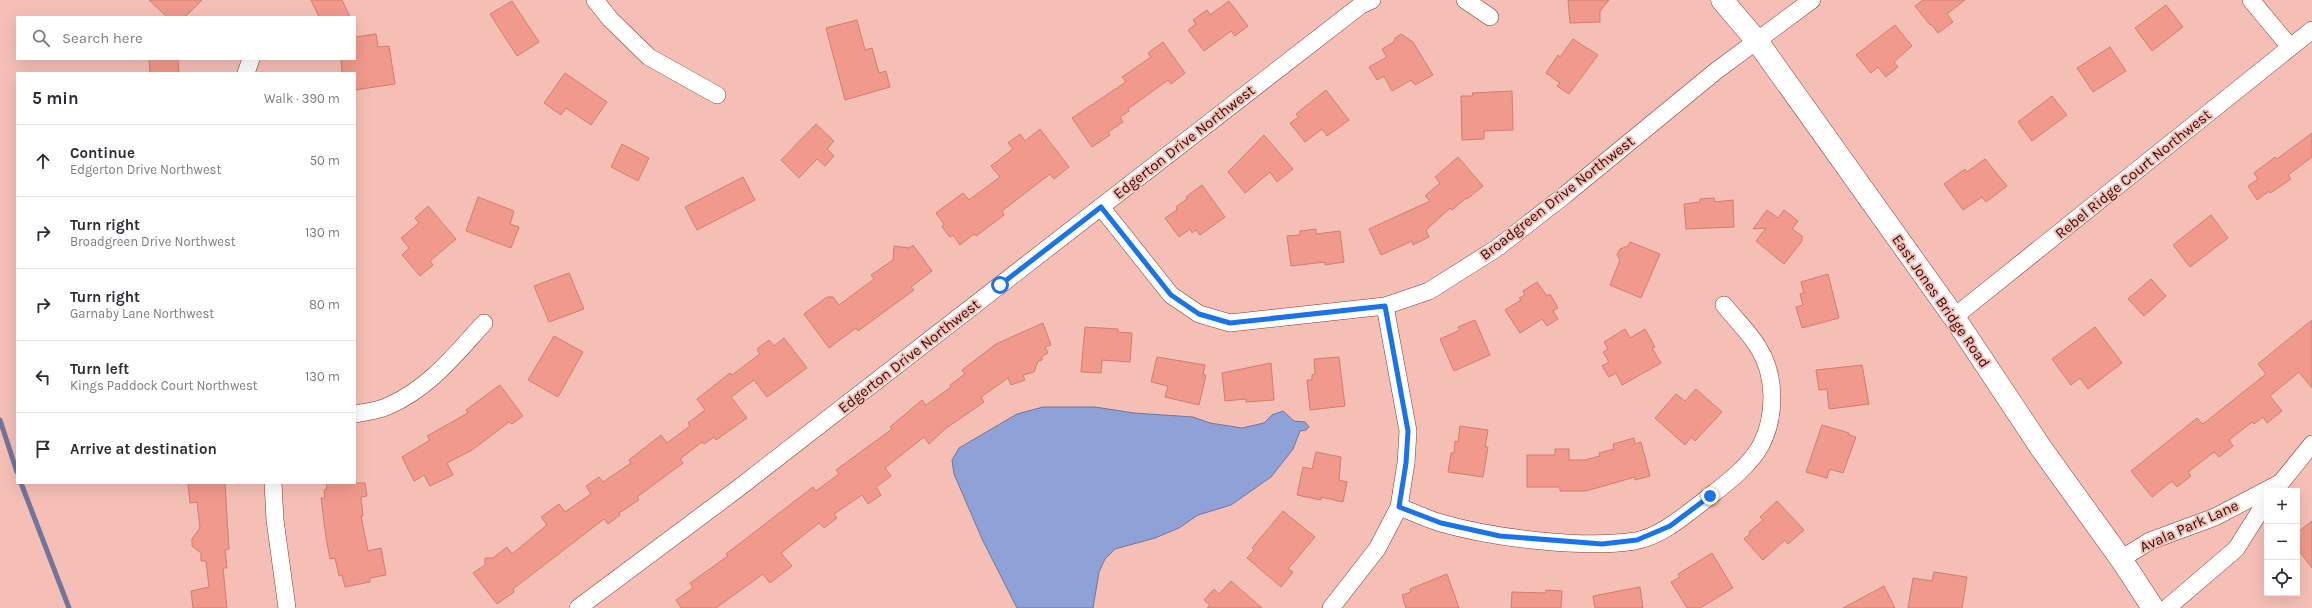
<!DOCTYPE html>
<meta charset="utf-8">
<style>
body{margin:0;font-family:Karla,sans-serif;background:#f7f7f7;color:#2b2b33}
.controls{position:absolute;right:12px;bottom:12px;display:grid;overflow:hidden;border-radius:0px;box-shadow:0 4px 16px #0002}
.controls button{width:36px;height:36px;display:grid;place-items:center;padding:0;border:0;border-bottom:1px solid #e1e1e2;background:#fff;color:#2b2b33;font:20px sans-serif}
.stop{position:absolute;width:12px;height:12px;margin:-9px;border:3px solid #1a73e8;border-radius:50%;background:#fff}
.stop.end{background:#1a73e8;border-color:#fff;box-shadow:0 1px 4px #0008}
.list{margin:0;padding:0;list-style:none}
h2{display:flex;justify-content:space-between;align-items:center;height:52px;margin:0;padding:0 16px;font-size:17px}
h2 small{font-size:13px;font-weight:400;color:#7c7c81}
.list li{display:grid;grid-template-columns:26px 1fr auto;gap:12px;align-items:center;box-sizing:border-box;height:72px;padding:0 16px;border-top:1px solid #e1e1e2}
.list b{display:block;font-size:15px;white-space:nowrap}
.list p{margin:0;font-size:13px;white-space:nowrap;color:#7c7c81}
.list em{font-size:13px;font-style:normal;color:#7c7c81}
.icon{flex:none;width:22px;height:22px;fill:none;stroke:currentColor;stroke-width:2;stroke-linecap:round;stroke-linejoin:round}
.map{position:relative;flex:none;width:2312px;height:608px;overflow:hidden}
.search{position:absolute;background:#fff;box-shadow:0 4px 16px #0002;left:16px;top:16px;width:340px;height:44px;display:flex;align-items:center;gap:10px;box-sizing:border-box;padding:0 14px;border-radius:0px;color:#7c7c81;font-size:15px}
.panel{position:absolute;background:#fff;box-shadow:0 4px 16px #0002;left:16px;top:72px;width:340px;height:412px;border-radius:0px}
.map>svg:first-child{display:block}
.water{fill:#8fa2d8;stroke:#72759a}
.lines{fill:none;stroke-linecap:round;stroke-linejoin:round}
.stream{stroke:#72759a;stroke-width:5}
.building{fill:#f0998c;stroke:#d17d70}
.street-casing{stroke:#85392f;stroke-width:18}
.secondary-casing{stroke:#85392f;stroke-width:23}
.street{stroke:#fff;stroke-width:17}
.secondary{stroke:#fff;stroke-width:22}
.route{stroke:#1a73e8;stroke-width:5}
.labels{text-anchor:middle;dominant-baseline:central;stroke-width:4;stroke-linejoin:round;paint-order:stroke}
.street-label{font-size:15px;fill:#2d0d0a;stroke:#f5bfb6}
</style>
<div class="map">
<svg width="2312" height="608" viewBox="0 0 2312 608">
<rect width="100%" height="100%" fill="#f5bfb6"/>
<polygon class="water" points="1043,407 1095,407 1134,413 1193,417 1210,423 1242,428 1264,423 1272,415 1283,411 1294,421 1305,422 1309,427 1306,430 1300,431 1293,449 1271,477 1231,505 1198,515 1179,528 1155,538 1115,549 1105,559 1099,572 1093,608 1017,608 983,541 954,474 952,460 959,448 1017,414"/>
<g class="lines">
<g class="stream">
<polyline points="0,420 17,472"/>
<polyline points="21,483 69,608"/>
</g>
</g>
<g class="building">
<polygon points="149,0 202,0 185,17 167,17"/>
<polygon points="311,0 342,0 350,17 319,17"/>
<polygon points="1568,0 1609,0 1600,11 1600,22 1570,23"/>
<polygon points="1923,0 1965,0 1947,14 1953,22 1938,33 1931,24 1930,25 1915,6"/>
<polygon points="512,1 539,42 517,56 490,14"/>
<polygon points="1229,1 1248,26 1235,36 1231,31 1204,51 1188,30 1196,24 1193,20 1207,10 1210,15"/>
<polygon points="2166,5 2183,27 2152,51 2135,28"/>
<polygon points="857,20 865,50 872,48 879,73 886,71 890,87 845,100 826,28"/>
<polygon points="1895,25 1912,46 1894,62 1898,67 1886,77 1878,67 1871,73 1856,55"/>
<polygon points="376,34 378,47 389,46 395,84 355,90 355,73 342,73 341,59 355,59 355,37"/>
<polygon points="1401,34 1413,42 1433,75 1415,85 1411,80 1392,91 1384,76 1377,80 1369,67 1387,57 1382,49 1394,42 1395,38"/>
<polygon points="1573,39 1598,55 1569,94 1557,86 1560,83 1546,73 1558,55 1560,57"/>
<polygon points="1163,42 1185,73 1171,84 1168,80 1128,109 1129,111 1120,117 1123,122 1108,132 1110,135 1092,147 1072,118 1126,82 1122,77 1151,57 1148,53"/>
<polygon points="2110,47 2126,71 2093,92 2077,68"/>
<polygon points="149,59 178,59 179,73 150,73"/>
<polygon points="565,73 607,102 591,125 566,108 561,115 544,103"/>
<polygon points="1326,90 1349,120 1327,136 1322,129 1305,142 1290,123 1299,117 1296,114"/>
<polygon points="1512,91 1513,130 1484,131 1484,139 1462,140 1461,96 1473,96 1472,93"/>
<polygon points="2052,96 2067,115 2032,141 2018,122"/>
<polygon points="816,124 834,141 827,149 834,156 825,166 817,159 799,178 781,160"/>
<polygon points="1040,129 1069,167 1054,179 1050,174 1002,211 1004,215 976,236 974,234 960,245 953,235 950,237 942,227 944,224 936,213 963,193 969,200 1000,177 991,166 1013,149 1008,143 1020,134 1025,141"/>
<polygon points="2312,133 2312,157 2288,175 2291,179 2270,193 2269,191 2257,200 2248,186 2258,179 2254,173 2275,157 2277,159"/>
<polygon points="1264,135 1293,169 1277,182 1270,172 1245,193 1228,172"/>
<polygon points="622,144 649,158 638,181 611,167"/>
<polygon points="1458,157 1483,186 1467,199 1466,198 1452,210 1450,208 1426,230 1429,237 1413,245 1412,241 1381,255 1369,229 1430,201 1425,196 1440,183 1435,177"/>
<polygon points="1985,159 2007,186 1986,202 1982,197 1963,210 1944,184 1965,169 1967,172"/>
<polygon points="743,177 755,200 697,230 685,207"/>
<polygon points="1202,185 1225,217 1200,235 1196,230 1192,233 1190,229 1179,237 1165,218 1177,210 1176,207 1188,198 1186,197"/>
<polygon points="478,197 514,211 510,224 519,227 511,248 466,231"/>
<polygon points="1714,198 1715,202 1733,200 1734,227 1686,229 1684,204 1700,202 1700,199"/>
<polygon points="428,206 456,239 430,261 433,265 420,276 402,255 409,248 401,238 419,223 415,218"/>
<polygon points="1767,210 1778,218 1784,210 1798,221 1792,229 1802,236 1802,241 1784,264 1756,241 1766,228 1753,229"/>
<polygon points="2211,215 2228,238 2190,267 2173,245"/>
<polygon points="1316,229 1316,234 1340,231 1344,262 1325,265 1325,262 1291,266 1287,236 1300,235 1300,231"/>
<polygon points="1630,242 1660,254 1641,298 1610,285 1620,260 1617,255 1620,249 1628,246"/>
<polygon points="913,245 932,271 911,287 914,290 858,331 856,328 829,348 804,314 827,297 833,297 839,305 874,279 871,275 893,260 894,246 909,248"/>
<polygon points="569,273 584,309 549,322 534,286"/>
<polygon points="1828,274 1839,318 1802,328 1796,307 1803,305 1800,294 1804,293 1801,282"/>
<polygon points="2151,279 2166,296 2144,316 2128,299"/>
<polygon points="1537,282 1547,296 1550,294 1558,308 1553,311 1558,319 1547,326 1542,319 1520,333 1505,310 1521,300 1519,298 1525,295 1523,291"/>
<polygon points="1475,320 1490,355 1454,371 1440,339 1460,330 1458,327"/>
<polygon points="2312,320 2312,388 2299,372 2270,396 2282,411 2267,423 2263,417 2254,424 2252,422 2229,440 2233,446 2219,457 2214,452 2188,472 2191,476 2177,487 2172,481 2152,497 2131,471 2197,418 2203,424 2266,374 2258,364"/>
<polygon points="1043,323 1051,345 1045,347 1048,353 1042,356 1042,360 1038,361 1034,372 1023,375 1025,380 1011,385 1008,378 981,397 984,402 945,429 929,444 924,437 885,468 891,476 876,487 881,495 868,504 862,495 834,514 837,518 824,528 819,523 781,553 792,566 770,583 763,574 716,608 681,608 676,600 693,588 690,583 728,556 726,554 813,487 816,491 839,474 836,470 892,429 890,427 922,400 926,405 951,387 950,385 965,374 962,370 996,344"/>
<polygon points="1085,327 1118,329 1118,332 1132,333 1130,362 1102,360 1101,373 1081,372"/>
<polygon points="2095,327 2122,363 2088,389 2080,378 2071,385 2052,359"/>
<polygon points="1625,329 1630,338 1645,329 1655,347 1652,348 1661,363 1622,385 1616,373 1609,377 1602,366 1609,362 1603,352 1608,349 1604,342"/>
<polygon points="554,336 583,352 558,397 528,380"/>
<polygon points="784,338 807,368 767,397 754,380 731,397 747,418 716,440 714,437 704,444 702,442 680,459 683,463 637,497 639,500 619,513 620,515 608,524 604,519 513,589 514,592 497,604 473,573 485,565 485,558 493,558 507,547 512,554 547,525 541,517 559,504 565,512 591,494 586,486 599,477 603,482 631,463 629,460 661,435 667,443 690,426 688,423 705,410 697,399 730,373 732,375 760,354 757,349 769,340 774,346"/>
<polygon points="1157,357 1205,365 1203,375 1206,375 1199,405 1165,397 1168,386 1151,382"/>
<polygon points="1339,357 1345,406 1310,410 1307,380 1312,380 1312,375 1315,374 1314,359"/>
<polygon points="1271,363 1274,400 1246,402 1246,399 1225,401 1222,373"/>
<polygon points="1862,365 1869,404 1829,409 1827,389 1819,390 1816,370"/>
<polygon points="500,385 523,416 512,424 509,422 472,450 447,463 453,475 430,486 424,475 414,481 402,457 430,440 427,436 468,413 466,410"/>
<polygon points="1696,389 1722,412 1695,441 1691,437 1685,445 1655,418 1676,394 1685,401"/>
<polygon points="1822,425 1849,433 1849,435 1856,437 1843,473 1830,469 1827,478 1806,472"/>
<polygon points="1460,426 1488,430 1485,447 1488,447 1483,477 1448,472 1451,453 1454,453 1455,441 1458,442"/>
<polygon points="1634,438 1635,444 1641,442 1650,476 1635,480 1635,477 1586,491 1560,491 1560,487 1527,487 1527,455 1555,455 1555,449 1569,449 1569,460 1585,460 1600,456 1599,453 1614,449 1613,444"/>
<polygon points="1316,452 1341,457 1339,480 1347,482 1343,502 1321,497 1321,500 1297,495 1303,467 1312,469"/>
<polygon points="188,483 225,483 229,549 225,550 227,568 223,568 227,608 193,608 191,591 209,587 206,561 201,561 201,553 192,546 192,539 200,528 197,502 190,503"/>
<polygon points="326,483 365,483 367,496 361,497 363,516 361,516 368,551 381,548 386,575 370,578 370,582 345,587 342,575 339,576 335,558 330,559 326,538 321,498 325,498 324,490 327,489"/>
<polygon points="1777,501 1804,530 1788,544 1785,540 1763,560 1744,539 1750,534 1749,532 1763,520 1760,517"/>
<polygon points="1283,511 1315,537 1288,569 1293,572 1281,587 1247,558 1254,550 1252,548"/>
<polygon points="2312,521 2312,568 2297,548 2297,533"/>
<polygon points="1712,553 1733,588 1700,608 1687,608 1671,582 1680,577 1678,574"/>
<polygon points="1934,572 1967,577 1962,608 1908,608 1913,578 1932,581"/>
<polygon points="1447,574 1459,608 1406,608 1402,595 1411,592 1410,589"/>
<polygon points="1231,581 1262,608 1207,608 1210,605 1204,600 1214,589 1219,594"/>
<polygon points="1884,586 1895,608 1843,608"/>
<polygon points="1640,587 1643,608 1595,608 1593,596"/>
<polygon points="1546,590 1562,591 1561,608 1511,608 1512,592 1546,593"/>
</g>
<g class="lines">
<defs>
<g id="street">
<polyline points="595,0 610,19 649,57 717,95"/>
<polyline points="1465,0 1490,17"/>
<polyline points="2251,0 2290,47"/>
<polyline points="246,73 251,59"/>
<polyline points="1101,207 1171,295 1199,314 1230,323 1385,306 1429,291 1497,248 1565,195 1716,71 1812,0"/>
<polyline points="1954,317 2312,30"/>
<path d="M355 414C365 412 378 411 388 406 428 389 455 355 484 323"/>
<polyline points="273,483 275,520 287,608"/>
<polyline points="2274,491 2312,444"/>
<path d="M1399 507C1413 512 1427 519 1441 523 1493 538 1582 549 1635 541 1662 536 1685 515 1705 500 1724 485 1749 467 1761 445 1776 416 1776 375 1758 347 1749 332 1735 319 1724 305"/>
<polyline points="2121,559 2150,541 2215,517 2280,483"/>
<polyline points="578,608 736,490 1361,5 1372,0"/>
<polyline points="1331,608 1377,549 1399,507 1406,463 1408,431 1385,306"/>
<polyline points="2167,608 2236,549 2267,500"/>
</g>
<polyline id="secondary" points="1722,0 1757,41 1954,317 2041,448 2121,559 2153,608"/>
</defs>
<use href="#street" class="street-casing"/>
<use href="#secondary" class="secondary-casing"/>
<use href="#street" class="street"/>
<use href="#secondary" class="secondary"/>
</g>
<g class="lines">
<polyline class="route" points="1000,285 1101,207 1171,295 1199,314 1230,323 1385,306 1408,431 1406,463 1399,507 1441,523 1500,536 1602,544 1637,540 1670,526 1710,496"/>
</g>
<g class="labels">
<g class="street-label">
<text transform="translate(1184 142) rotate(-38)">Edgerton Drive Northwest</text>
<text transform="translate(2133 174) rotate(-39)">Rebel Ridge Court Northwest</text>
<text transform="translate(1557 198) rotate(-38)">Broadgreen Drive Northwest</text>
<text transform="translate(1941 301) rotate(55)">East Jones Bridge Road</text>
<text transform="translate(909 356) rotate(-38)">Edgerton Drive Northwest</text>
<text transform="translate(2189 526) rotate(-24)">Avala Park Lane</text>
</g>
</g>
</svg>
<div class="controls">
<button>+</button>
<button>−</button>
<button><svg class="icon" aria-label="locate" viewBox="0 0 24 24"><circle cx="12" cy="12" r="6"/><path d="M12 2v4M12 18v4M2 12h4M18 12h4"/></svg></button>
</div>
<div class="stop" style="left:1000px;top:285px"></div>
<div class="stop end" style="left:1710px;top:496px"></div>
<div class="search"><svg class="icon" aria-label="search" viewBox="0 0 24 24"><circle cx="10" cy="10" r="6"/><path d="M15 15l6 6"/></svg>Search here</div>
<section class="panel">
<h2>5 min<small>Walk · 390 m</small></h2>
<ul class="list">
<li><svg class="icon" aria-label="ahead" viewBox="0 0 24 24"><path d="M12 20V5M6 11l6-6 6 6"/></svg><div><b>Continue</b><p>Edgerton Drive Northwest</p></div><em>50 m</em></li>
<li><svg class="icon" aria-label="right" viewBox="0 0 24 24"><path d="M7 20v-9h11M14 6l5 5-5 5"/></svg><div><b>Turn right</b><p>Broadgreen Drive Northwest</p></div><em>130 m</em></li>
<li><svg class="icon" aria-label="right" viewBox="0 0 24 24"><path d="M7 20v-9h11M14 6l5 5-5 5"/></svg><div><b>Turn right</b><p>Garnaby Lane Northwest</p></div><em>80 m</em></li>
<li><svg class="icon" aria-label="left" viewBox="0 0 24 24"><path d="M17 20v-9H6M10 6l-5 5 5 5"/></svg><div><b>Turn left</b><p>Kings Paddock Court Northwest</p></div><em>130 m</em></li>
<li><svg class="icon" aria-label="arrive" viewBox="0 0 24 24"><path d="M6 21V4h12l-3 4 3 4H6"/></svg><div><b>Arrive at destination</b></div></li>
</ul>
</section>
</div>
